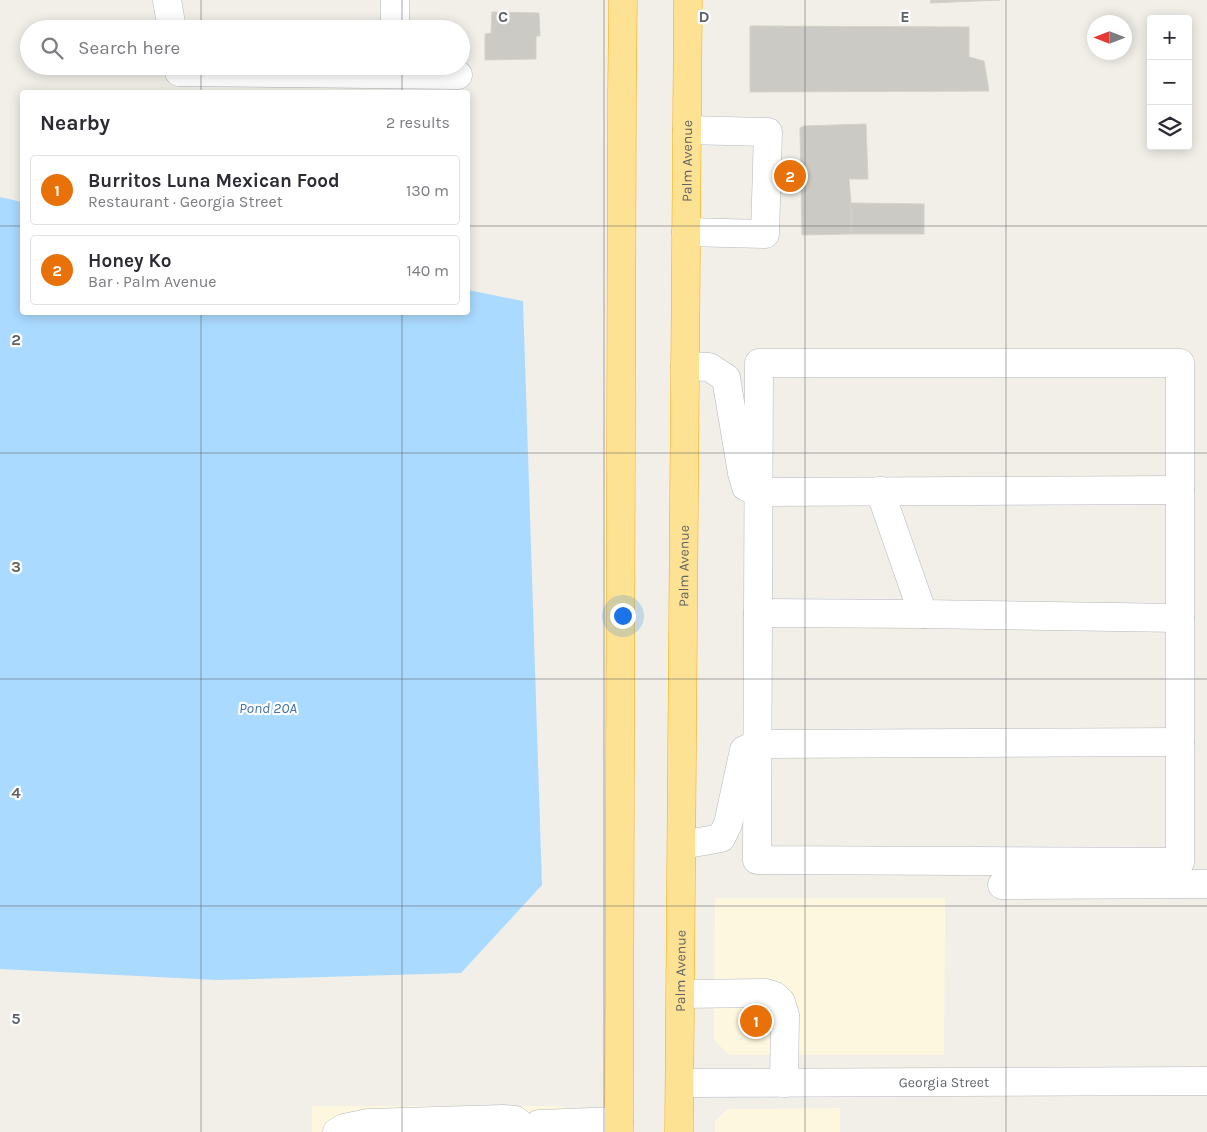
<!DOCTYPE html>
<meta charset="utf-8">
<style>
body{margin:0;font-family:Karla,sans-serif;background:#f7f7f7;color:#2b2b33}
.controls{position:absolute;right:15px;top:15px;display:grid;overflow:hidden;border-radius:5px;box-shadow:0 2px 12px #0003}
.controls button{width:45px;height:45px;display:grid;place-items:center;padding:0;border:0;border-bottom:1px solid #e1e1e2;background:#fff;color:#2b2b33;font:25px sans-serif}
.compass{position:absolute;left:1087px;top:15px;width:45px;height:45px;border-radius:50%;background:#fff;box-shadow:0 2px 12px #0003;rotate:270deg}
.you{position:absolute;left:622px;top:615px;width:18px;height:18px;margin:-12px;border:4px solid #fff;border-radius:50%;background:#1a73e8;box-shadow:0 0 0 8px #1a73e833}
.badge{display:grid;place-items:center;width:32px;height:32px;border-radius:50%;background:#b45309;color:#fff;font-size:16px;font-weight:700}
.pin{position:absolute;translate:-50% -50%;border:2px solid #fff;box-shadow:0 1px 5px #0006}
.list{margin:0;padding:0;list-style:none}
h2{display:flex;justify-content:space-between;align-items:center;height:65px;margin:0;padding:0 20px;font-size:21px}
h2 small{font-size:16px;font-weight:400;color:#7c7c81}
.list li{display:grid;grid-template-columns:32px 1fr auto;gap:15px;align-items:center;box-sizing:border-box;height:70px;margin:0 10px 10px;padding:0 10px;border:1px solid #e1e1e2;border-radius:5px}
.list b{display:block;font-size:19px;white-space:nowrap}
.list p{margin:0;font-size:16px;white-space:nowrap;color:#7c7c81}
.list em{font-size:16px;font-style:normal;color:#7c7c81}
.icon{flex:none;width:28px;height:28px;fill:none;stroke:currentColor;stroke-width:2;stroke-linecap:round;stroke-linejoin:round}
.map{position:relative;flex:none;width:1207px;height:1132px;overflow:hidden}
.search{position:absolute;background:#fff;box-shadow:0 2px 12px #0003;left:20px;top:20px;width:450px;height:55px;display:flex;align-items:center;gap:12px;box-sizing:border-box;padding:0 18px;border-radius:28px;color:#7c7c81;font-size:19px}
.panel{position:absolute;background:#fff;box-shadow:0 2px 12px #0003;left:20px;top:90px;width:450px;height:225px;border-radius:5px}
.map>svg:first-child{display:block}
.commercial{fill:#fef7e0}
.water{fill:#aadaff}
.building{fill:#cccac5;stroke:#d6d1c6}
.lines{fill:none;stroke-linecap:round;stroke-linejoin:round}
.minor-casing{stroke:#b5b8bc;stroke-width:29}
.highway-casing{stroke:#f9ab00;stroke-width:29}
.minor{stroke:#fff;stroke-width:28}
.highway{stroke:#fde293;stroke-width:28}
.grid{fill:none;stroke:#5f6368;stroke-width:1;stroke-opacity:0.55}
.labels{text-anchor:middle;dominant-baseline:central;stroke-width:4.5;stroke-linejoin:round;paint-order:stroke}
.street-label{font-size:14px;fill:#5f6368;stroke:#fff}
.water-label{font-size:15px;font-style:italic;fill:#4174aa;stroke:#fff}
.grid-label{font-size:16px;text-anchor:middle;font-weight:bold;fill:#5f6368;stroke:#fff;stroke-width:4.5;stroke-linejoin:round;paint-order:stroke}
</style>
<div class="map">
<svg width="1207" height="1132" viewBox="0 0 1207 1132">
<rect width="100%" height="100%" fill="#f1efe8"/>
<g class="commercial">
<polygon points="715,898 945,898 944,1055 729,1055 714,1040"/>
<polygon points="312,1106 558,1106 580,1110 582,1132 312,1132"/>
<polygon points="840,1108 840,1132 715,1132 715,1121 727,1109"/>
</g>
<polygon class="water" points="0,196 0,197 22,202 22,312 468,312 468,290 523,301 542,885 461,973 217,980 0,969"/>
<g class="building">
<polygon points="931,0 1000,0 930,3"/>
<polygon points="492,12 539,13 540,36 536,36 536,59 485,60 485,34 491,33"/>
<polygon points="750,26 969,27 969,57 984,61 989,91 750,92"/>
<polygon points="866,124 868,179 849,179 851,203 851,234 802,235 800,128 804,126"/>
<polygon points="851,203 924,204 924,234 851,234"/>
</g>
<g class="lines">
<defs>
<g id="minor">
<polyline points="167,0 172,29"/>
<polyline points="395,29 395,0"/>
<polyline points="178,66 179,72 458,75"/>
<polyline points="686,232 765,234 768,132 687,130"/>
<polygon points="759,363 1180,363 1180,862 757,860"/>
<polyline points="685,366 709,367 726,378 742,473 746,487 759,492 1180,490"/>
<polyline points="880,491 923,614"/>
<polyline points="758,613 923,614 1180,618"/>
<polyline points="682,845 721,838 728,824 744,750 758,744 1180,742"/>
<polyline points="1002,885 1207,884"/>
<polyline points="681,994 766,993 775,996 781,1002 785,1015 784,1083"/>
<path id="s1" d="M680 1083 1207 1081"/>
<polyline points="337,1132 344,1128 368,1123 503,1119 515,1120 529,1132"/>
<polyline points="533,1132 539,1124 619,1121"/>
</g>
<g id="highway">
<polyline points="619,1132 622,93 623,0"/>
<path id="s2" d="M679 1132 688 0"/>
</g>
</defs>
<use href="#minor" class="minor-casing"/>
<use href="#highway" class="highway-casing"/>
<use href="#minor" class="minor"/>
<use href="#highway" class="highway"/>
</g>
<path class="grid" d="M201 0V29M402 0V29M604 0V1132M805 0V1132M1006 0V1132M201 66V92M402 66V92M0 226H22M468 226H1207M201 312V1132M402 312V1132M0 453H1207M0 679H1207M0 906H1207"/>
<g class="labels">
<g class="street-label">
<text stroke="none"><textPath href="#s2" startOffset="971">Palm Avenue</textPath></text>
<text stroke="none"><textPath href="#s2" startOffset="566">Palm Avenue</textPath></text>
<text stroke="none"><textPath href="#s2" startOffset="161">Palm Avenue</textPath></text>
<text stroke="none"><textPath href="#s1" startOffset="264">Georgia Street</textPath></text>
</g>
<g class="water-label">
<text x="268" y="708">Pond 20A</text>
</g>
</g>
<g class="grid-label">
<text x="503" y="22">C</text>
<text x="704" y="22">D</text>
<text x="905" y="22">E</text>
<text x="16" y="345">2</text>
<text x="16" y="572">3</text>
<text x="16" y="798">4</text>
<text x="16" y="1024">5</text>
</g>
</svg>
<div class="controls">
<button>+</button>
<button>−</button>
<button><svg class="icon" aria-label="layers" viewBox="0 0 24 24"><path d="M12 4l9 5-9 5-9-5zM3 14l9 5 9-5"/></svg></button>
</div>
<svg class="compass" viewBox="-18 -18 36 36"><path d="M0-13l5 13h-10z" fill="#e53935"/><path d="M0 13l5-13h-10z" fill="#7c7c81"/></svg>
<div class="you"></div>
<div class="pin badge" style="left:756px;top:1021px;background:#e8710a">1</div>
<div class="pin badge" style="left:790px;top:176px;background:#e8710a">2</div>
<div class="search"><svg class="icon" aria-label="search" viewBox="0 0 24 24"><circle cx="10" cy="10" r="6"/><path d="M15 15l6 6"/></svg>Search here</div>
<section class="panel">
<h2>Nearby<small>2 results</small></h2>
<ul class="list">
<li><span class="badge" style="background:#e8710a">1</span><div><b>Burritos Luna Mexican Food</b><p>Restaurant · Georgia Street</p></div><em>130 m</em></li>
<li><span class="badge" style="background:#e8710a">2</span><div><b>Honey Ko</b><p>Bar · Palm Avenue</p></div><em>140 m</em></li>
</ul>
</section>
</div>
